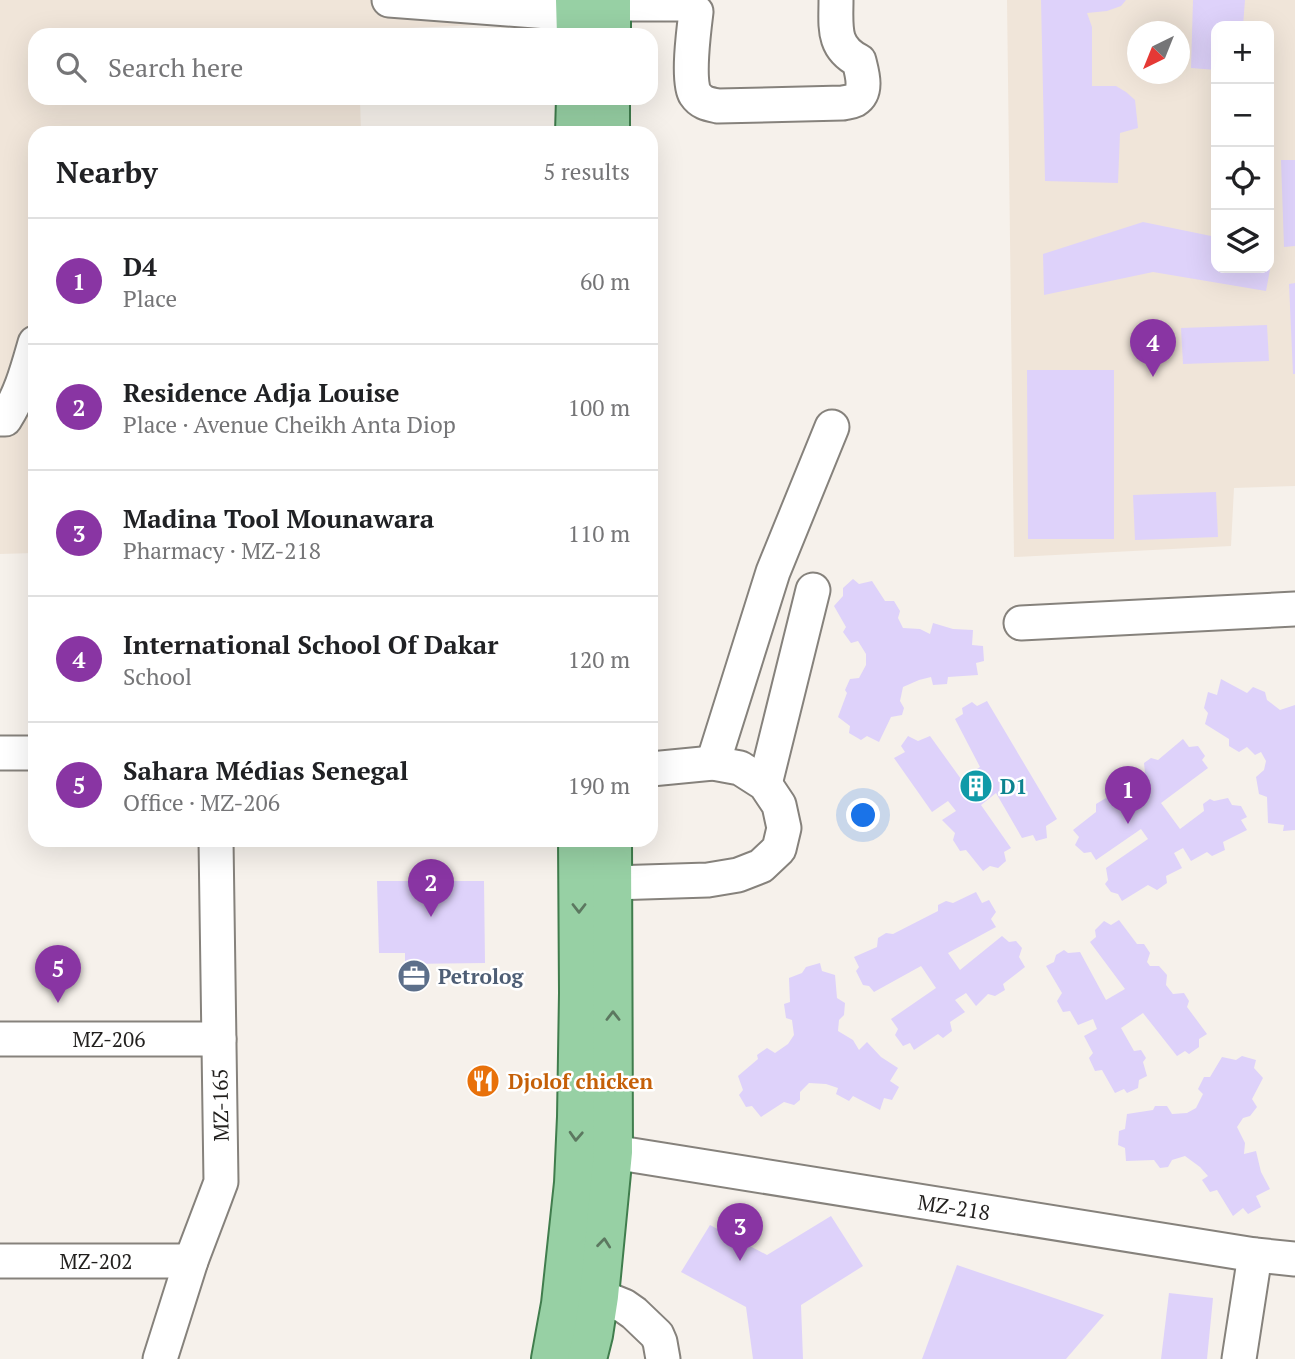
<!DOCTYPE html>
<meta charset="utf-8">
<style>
body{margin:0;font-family:"PT Serif",serif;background:#f2f2f2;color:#202124}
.controls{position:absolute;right:21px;top:21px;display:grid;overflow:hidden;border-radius:14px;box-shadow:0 7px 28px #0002}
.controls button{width:63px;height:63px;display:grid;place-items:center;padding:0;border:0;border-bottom:2px solid #e0e0e0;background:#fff;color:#202124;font:35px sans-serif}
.compass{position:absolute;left:1127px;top:21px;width:63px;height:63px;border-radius:50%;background:#fff;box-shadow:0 7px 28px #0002;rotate:223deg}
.you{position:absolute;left:864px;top:816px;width:24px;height:24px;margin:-18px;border:5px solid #fff;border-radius:50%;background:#1a73e8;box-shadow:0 0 0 10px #1a73e833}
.badge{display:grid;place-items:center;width:46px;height:46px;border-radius:50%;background:#8935a3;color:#fff;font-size:23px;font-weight:700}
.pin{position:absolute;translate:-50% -58px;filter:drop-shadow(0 2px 4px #0008)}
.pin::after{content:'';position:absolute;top:37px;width:24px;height:21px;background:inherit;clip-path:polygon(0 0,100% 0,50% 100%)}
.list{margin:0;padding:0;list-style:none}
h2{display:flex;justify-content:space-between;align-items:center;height:91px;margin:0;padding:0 28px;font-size:30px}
h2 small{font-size:23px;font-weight:400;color:#757577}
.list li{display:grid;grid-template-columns:46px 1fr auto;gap:21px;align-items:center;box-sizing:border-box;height:126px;padding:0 28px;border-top:2px solid #e0e0e0}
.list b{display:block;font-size:26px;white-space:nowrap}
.list p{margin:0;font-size:23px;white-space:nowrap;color:#757577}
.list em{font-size:23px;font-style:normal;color:#757577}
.icon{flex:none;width:38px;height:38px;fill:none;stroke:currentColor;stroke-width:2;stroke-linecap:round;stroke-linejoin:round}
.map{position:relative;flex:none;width:1295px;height:1359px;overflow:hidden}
.search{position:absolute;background:#fff;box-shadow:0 7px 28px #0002;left:28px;top:28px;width:630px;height:77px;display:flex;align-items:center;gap:18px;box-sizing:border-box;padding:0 24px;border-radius:21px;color:#757577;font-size:26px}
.panel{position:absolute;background:#fff;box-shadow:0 7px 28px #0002;left:28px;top:126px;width:630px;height:721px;border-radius:21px}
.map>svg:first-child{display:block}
.built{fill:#f0e5d9;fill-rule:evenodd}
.building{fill:#ded2fa}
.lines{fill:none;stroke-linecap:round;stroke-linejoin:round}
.minor-casing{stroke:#86827c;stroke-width:37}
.major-casing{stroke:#407d4d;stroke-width:42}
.minor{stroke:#fff;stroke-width:33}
.major{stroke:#97d0a4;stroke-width:38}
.oneway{stroke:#5c7860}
.labels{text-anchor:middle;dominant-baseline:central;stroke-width:5;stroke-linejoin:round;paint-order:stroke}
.culture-label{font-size:21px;font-weight:bold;fill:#0d838f;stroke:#fff;text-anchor:start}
.service-label{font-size:21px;font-weight:bold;fill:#4e5e75;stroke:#fff;text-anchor:start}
.street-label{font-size:21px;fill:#211f1d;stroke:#fff}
.food-label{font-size:21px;font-weight:bold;fill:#c56008;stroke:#fff;text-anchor:start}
</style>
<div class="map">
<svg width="1295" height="1359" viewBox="0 0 1295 1359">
<rect width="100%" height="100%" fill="#f6f1eb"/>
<g class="built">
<polygon points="0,0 528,0 526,23 361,30 360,35 35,35 35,98 360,98 361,133 35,133 35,553 0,554"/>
<path d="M1007 0H1295V486L1234 488 1231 546 1014 557ZM1216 26H1269V268H1216ZM1138 32H1180V74H1138Z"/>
</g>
<g class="building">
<polygon points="1041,0 1126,0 1121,6 1107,11 1087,13 1092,27 1092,86 1116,86 1126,92 1135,100 1138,128 1120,133 1118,183 1045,181"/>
<polygon points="1193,0 1245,0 1243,26 1216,26 1216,70 1191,68"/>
<polygon points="1281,160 1295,160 1295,246 1284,247"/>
<polygon points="1143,222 1216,237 1216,268 1269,268 1269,247 1274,248 1266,291 1153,272 1044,295 1043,254"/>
<polygon points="1295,283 1295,374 1293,374 1289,284"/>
<polygon points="1267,325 1269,361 1183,364 1181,328"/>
<polygon points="1027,370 1114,370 1114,539 1028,539"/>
<polygon points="1216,492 1218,537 1135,540 1133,495"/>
<polygon points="853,579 859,584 872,581 885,601 894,601 900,611 898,618 903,628 920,629 930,634 933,623 953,629 973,630 972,645 983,646 984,661 976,663 978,675 948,677 947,684 933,685 931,677 919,680 903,687 900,701 904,708 902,715 891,717 879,742 867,736 861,740 849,733 850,726 838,717 847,693 845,690 850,679 859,678 866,665 866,654 858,641 851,643 843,632 846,627 834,606 843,596 843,588"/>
<polygon points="1221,679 1247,693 1253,687 1265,692 1267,700 1280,710 1295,705 1295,830 1283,831 1284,825 1268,823 1267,797 1259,794 1256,777 1264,770 1266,761 1261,752 1255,755 1247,747 1239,752 1229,746 1229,739 1205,724 1208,713 1204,708 1208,692 1217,695"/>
<polygon points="987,701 1057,819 1046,826 1047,838 1036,841 1033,835 1022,838 996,793 981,805 1011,848 1004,852 1006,861 998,868 990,866 983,871 966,850 960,851 953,840 955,833 942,820 956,811 948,801 932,812 894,758 905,752 901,746 908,736 918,741 930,736 961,779 980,767 955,719 963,714 962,708 972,702 977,706"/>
<polygon points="1183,739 1189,747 1198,746 1205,756 1202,760 1208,768 1161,803 1180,829 1204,811 1203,804 1210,799 1214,801 1228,798 1232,805 1241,806 1247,817 1241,820 1247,830 1223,842 1225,850 1212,856 1207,852 1191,861 1183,848 1174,853 1182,868 1166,876 1167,883 1157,890 1148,885 1122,901 1118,894 1111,892 1105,884 1108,880 1106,868 1148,839 1141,829 1096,860 1091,852 1084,853 1075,845 1079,837 1073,830 1096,812 1096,804 1106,798 1114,801 1118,797 1118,788 1126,781 1136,781 1145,773 1144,763 1151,758 1158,760"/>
<polygon points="377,881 484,881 485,963 405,964 405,953 379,953"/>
<polygon points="976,892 982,903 989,900 996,912 991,919 996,927 948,953 960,970 1002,936 1009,942 1016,941 1022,948 1019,957 1025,967 1003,984 1005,990 995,996 988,994 976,1006 966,993 955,1000 965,1012 950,1022 952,1031 943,1038 938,1034 914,1050 910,1043 903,1046 895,1035 898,1029 891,1019 936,988 921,966 874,992 869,986 863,985 856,971 859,967 854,957 877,947 878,938 886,933 893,934 938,911 938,905 946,901 953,903"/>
<polygon points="1119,920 1137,944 1144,944 1150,953 1147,962 1150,966 1159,966 1167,975 1166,985 1173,994 1184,993 1189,1001 1187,1007 1207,1034 1199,1039 1199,1047 1189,1054 1185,1051 1177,1056 1143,1013 1121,1028 1134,1051 1141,1050 1146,1058 1143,1062 1147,1076 1139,1080 1138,1088 1127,1093 1124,1089 1115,1093 1102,1070 1095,1071 1089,1058 1093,1053 1084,1036 1097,1029 1093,1019 1078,1025 1070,1011 1063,1012 1057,1001 1062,993 1046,966 1054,962 1056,955 1064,950 1068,953 1080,952 1106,1000 1125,989 1090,942 1096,937 1095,930 1104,921 1111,925"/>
<polygon points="820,963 822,971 835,975 837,998 845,1003 844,1015 839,1020 838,1031 853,1040 859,1050 867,1042 881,1057 898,1068 890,1081 899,1087 892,1100 884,1098 880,1110 853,1096 849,1101 836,1094 838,1088 826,1084 809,1083 800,1092 800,1100 794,1105 784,1102 761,1117 752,1106 746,1107 739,1095 743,1090 738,1076 758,1059 757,1055 767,1048 775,1053 788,1044 794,1035 792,1020 786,1018 784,1004 790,1002 789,978 802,973 806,967"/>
<polygon points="1242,1056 1256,1060 1254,1068 1263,1078 1252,1099 1257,1107 1250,1116 1243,1118 1237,1127 1245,1143 1244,1154 1256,1151 1261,1172 1270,1189 1256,1196 1261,1207 1248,1214 1243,1208 1233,1216 1217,1190 1210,1192 1202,1180 1208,1176 1200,1167 1185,1156 1172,1160 1168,1167 1160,1168 1154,1160 1126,1161 1125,1148 1118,1145 1119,1131 1125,1129 1127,1114 1153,1110 1155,1106 1167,1106 1172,1114 1187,1113 1196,1108 1203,1094 1198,1089 1204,1077 1210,1077 1222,1057 1236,1060"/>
<polygon points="831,1216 863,1266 801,1305 803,1359 753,1359 746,1307 681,1272 710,1225 767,1255"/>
<polygon points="957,1265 1104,1315 1066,1359 922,1359"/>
<polygon points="1169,1293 1213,1298 1207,1359 1161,1359"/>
</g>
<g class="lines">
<defs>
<g id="minor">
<polyline points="389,0 575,14"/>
<path d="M611 4H685L696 12C694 28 687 82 695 94 701 103 708 104 718 106L843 103C847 102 851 102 855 100 868 92 862 73 859 61 832 47 836 27 836 0"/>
<path d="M0 419H5C21 394 27 371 35 343"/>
<polyline points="1021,623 1295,609"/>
<polyline points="0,753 35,753"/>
<polyline points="713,763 773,572 832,427"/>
<polyline points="765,784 813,590"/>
<polyline points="612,883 708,880 738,875 761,866 779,849 784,828 779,805 765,784 740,768 713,763 651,769"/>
<polyline points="0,1039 219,1039"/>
<polyline points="613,1152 1255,1255 1295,1259"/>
<polyline points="0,1261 191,1261"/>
<polyline points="599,1296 624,1306 634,1313 657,1335 660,1342 663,1359"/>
<polyline points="160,1359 191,1261 221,1182 216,840"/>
<polyline points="1239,1359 1255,1255"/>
</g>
<g id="major">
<polyline points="575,0 576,35"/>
<polyline points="611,35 611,0"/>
<polyline points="610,98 610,133"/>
<polyline points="575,133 576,98"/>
<polyline points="551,1359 561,1304 574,1183 577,1117 579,993 578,840"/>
<polyline points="587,1359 593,1335 599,1296 613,1152 612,840"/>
</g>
</defs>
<use href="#minor" class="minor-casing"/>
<use href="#major" class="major-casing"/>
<use href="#minor" class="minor"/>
<use href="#major" class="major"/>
</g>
<defs><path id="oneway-chevron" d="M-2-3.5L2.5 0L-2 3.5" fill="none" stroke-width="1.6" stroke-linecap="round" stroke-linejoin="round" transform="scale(1.75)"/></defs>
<g class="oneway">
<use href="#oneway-chevron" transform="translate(579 908) rotate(90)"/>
<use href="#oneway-chevron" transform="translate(613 1016) rotate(-90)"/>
<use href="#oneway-chevron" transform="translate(576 1136) rotate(93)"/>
<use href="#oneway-chevron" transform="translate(604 1243) rotate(-84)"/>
</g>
<defs>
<symbol id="building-disc" viewBox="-11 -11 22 22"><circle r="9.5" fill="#0f9aa8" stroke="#fff"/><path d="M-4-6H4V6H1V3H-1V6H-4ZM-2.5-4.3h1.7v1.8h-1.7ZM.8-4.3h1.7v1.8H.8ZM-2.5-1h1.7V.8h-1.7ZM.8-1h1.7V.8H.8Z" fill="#fff"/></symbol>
<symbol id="office-disc" viewBox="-11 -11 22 22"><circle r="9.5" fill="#5c6f8a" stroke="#fff"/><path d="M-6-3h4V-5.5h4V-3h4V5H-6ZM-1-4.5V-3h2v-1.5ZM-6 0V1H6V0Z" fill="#fff"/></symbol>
<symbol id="restaurant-disc" viewBox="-11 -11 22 22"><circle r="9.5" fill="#e8710a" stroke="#fff"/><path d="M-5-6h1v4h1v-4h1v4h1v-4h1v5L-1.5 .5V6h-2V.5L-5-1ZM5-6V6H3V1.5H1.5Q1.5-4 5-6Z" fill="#fff"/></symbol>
</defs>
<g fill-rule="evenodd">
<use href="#building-disc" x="957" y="767" width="38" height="38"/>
<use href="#office-disc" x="395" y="957" width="38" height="38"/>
<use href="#restaurant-disc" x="464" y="1062" width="38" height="38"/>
</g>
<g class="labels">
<g class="culture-label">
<text x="1000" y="786">D1</text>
</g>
<g class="service-label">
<text x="438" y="976">Petrolog</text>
</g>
<g class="street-label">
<text x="109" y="1039">MZ-206</text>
<text transform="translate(220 1105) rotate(-91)">MZ-165</text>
<text transform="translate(954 1207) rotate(9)">MZ-218</text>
<text x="96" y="1261">MZ-202</text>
</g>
<g class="food-label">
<text x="508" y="1081">Djolof chicken</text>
</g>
</g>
</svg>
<div class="controls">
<button>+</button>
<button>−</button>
<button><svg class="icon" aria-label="locate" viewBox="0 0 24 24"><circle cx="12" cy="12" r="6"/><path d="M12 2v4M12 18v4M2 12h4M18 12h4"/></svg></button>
<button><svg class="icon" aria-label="layers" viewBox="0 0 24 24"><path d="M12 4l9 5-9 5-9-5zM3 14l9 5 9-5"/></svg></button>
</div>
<svg class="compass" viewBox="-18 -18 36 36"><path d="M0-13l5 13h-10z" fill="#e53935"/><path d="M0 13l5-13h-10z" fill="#757577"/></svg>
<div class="you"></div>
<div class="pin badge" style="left:1128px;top:824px">1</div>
<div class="pin badge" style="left:431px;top:917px">2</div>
<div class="pin badge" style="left:740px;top:1261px">3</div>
<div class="pin badge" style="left:1153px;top:377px">4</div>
<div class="pin badge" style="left:58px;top:1003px">5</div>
<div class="search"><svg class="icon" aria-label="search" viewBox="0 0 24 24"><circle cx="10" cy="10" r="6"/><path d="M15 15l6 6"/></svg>Search here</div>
<section class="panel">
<h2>Nearby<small>5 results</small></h2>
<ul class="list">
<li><span class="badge">1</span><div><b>D4</b><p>Place</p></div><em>60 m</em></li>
<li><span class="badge">2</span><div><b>Residence Adja Louise</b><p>Place · Avenue Cheikh Anta Diop</p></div><em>100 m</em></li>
<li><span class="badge">3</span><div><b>Madina Tool Mounawara</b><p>Pharmacy · MZ-218</p></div><em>110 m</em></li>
<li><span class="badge">4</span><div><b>International School Of Dakar</b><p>School</p></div><em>120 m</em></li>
<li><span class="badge">5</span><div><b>Sahara Médias Senegal</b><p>Office · MZ-206</p></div><em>190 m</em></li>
</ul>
</section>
</div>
